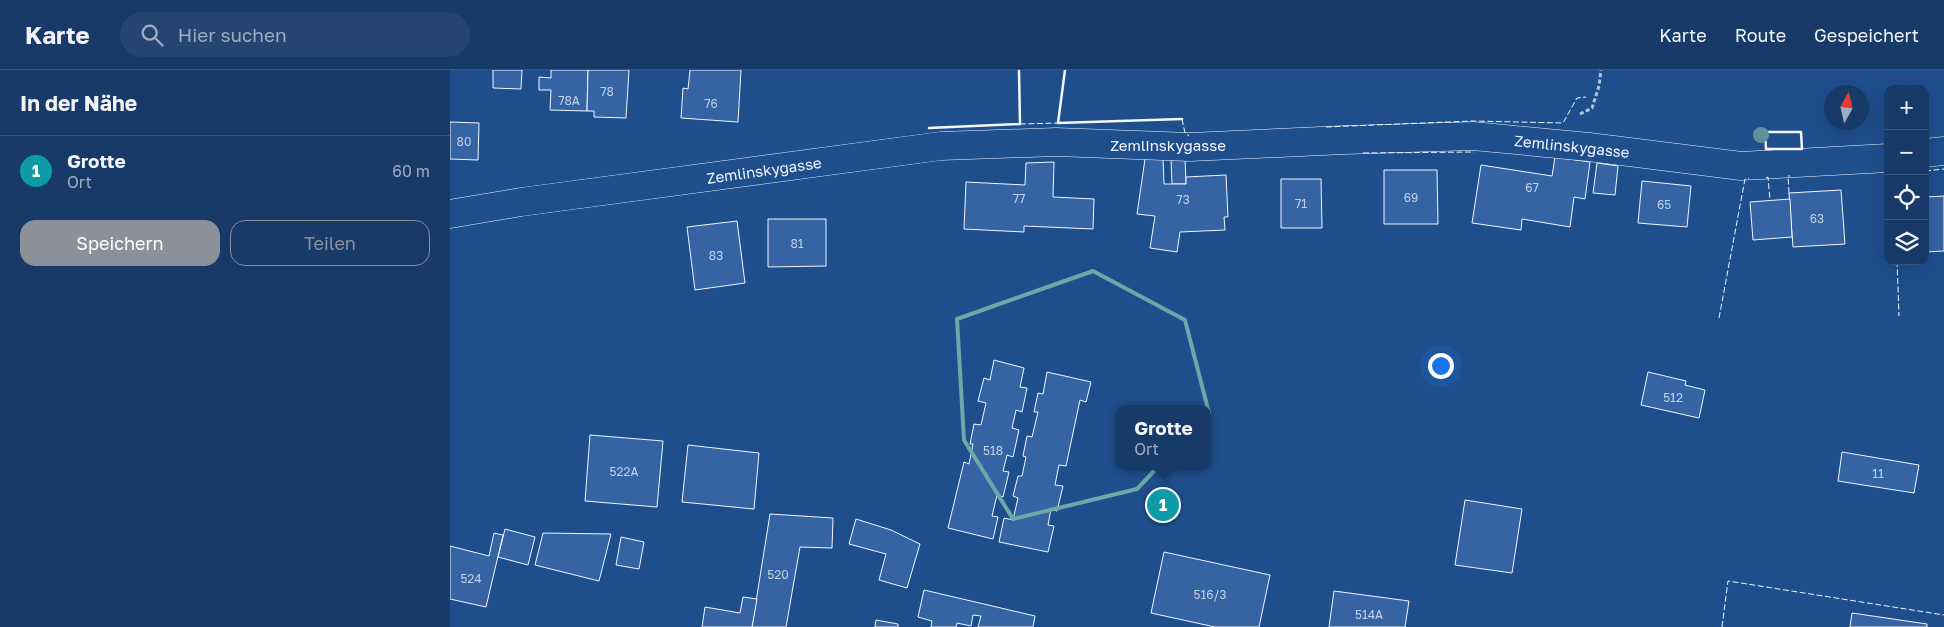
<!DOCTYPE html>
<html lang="de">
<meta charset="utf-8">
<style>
body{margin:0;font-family:"Golos Text",sans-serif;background:#244571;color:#f1f3f6}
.controls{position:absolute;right:15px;top:15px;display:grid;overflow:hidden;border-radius:10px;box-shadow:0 5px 20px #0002}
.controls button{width:45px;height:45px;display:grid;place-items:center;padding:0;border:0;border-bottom:1px solid #36547d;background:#173a69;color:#f1f3f6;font:25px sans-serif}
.compass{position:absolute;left:1374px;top:15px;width:45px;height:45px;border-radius:50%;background:#173a69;box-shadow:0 5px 20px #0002;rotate:8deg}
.you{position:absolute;left:990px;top:295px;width:18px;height:18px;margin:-12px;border:4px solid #fff;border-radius:50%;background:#1a73e8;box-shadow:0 0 0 8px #1a73e833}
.badge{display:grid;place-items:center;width:32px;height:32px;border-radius:50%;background:#8c9099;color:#fff;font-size:16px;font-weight:700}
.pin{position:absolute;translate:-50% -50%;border:2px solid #fff;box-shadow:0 1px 5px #0006}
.popup{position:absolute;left:666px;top:335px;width:95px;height:65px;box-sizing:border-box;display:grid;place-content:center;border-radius:10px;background:#173a69;filter:drop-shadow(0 1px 4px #0005);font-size:16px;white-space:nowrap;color:#9eadc0}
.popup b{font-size:19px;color:#f1f3f6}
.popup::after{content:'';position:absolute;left:50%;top:100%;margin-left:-10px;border:10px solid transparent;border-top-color:#173a69}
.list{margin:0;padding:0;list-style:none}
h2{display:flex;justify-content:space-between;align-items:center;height:65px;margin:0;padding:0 20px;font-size:21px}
h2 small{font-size:16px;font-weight:400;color:#9eadc0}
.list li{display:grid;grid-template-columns:32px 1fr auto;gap:15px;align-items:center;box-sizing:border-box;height:70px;padding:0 20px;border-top:1px solid #36547d}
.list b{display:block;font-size:19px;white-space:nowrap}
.list p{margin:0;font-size:16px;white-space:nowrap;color:#9eadc0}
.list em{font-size:16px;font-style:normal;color:#9eadc0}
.actions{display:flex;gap:10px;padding:15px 20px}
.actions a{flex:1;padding:11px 0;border:1px solid #8c9099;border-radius:15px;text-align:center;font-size:18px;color:#8c9099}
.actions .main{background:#8c9099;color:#fff}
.icon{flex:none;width:28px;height:28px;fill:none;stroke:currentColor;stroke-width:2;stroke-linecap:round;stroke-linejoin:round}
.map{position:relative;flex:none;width:1494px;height:557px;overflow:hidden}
header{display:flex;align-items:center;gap:30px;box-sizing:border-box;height:70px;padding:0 25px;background:#173a69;border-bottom:1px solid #36547d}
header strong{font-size:24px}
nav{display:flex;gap:28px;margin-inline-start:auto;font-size:18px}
.search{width:350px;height:45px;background:#244571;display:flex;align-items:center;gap:12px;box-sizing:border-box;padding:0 18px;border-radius:28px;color:#9eadc0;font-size:19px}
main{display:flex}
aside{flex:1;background:#173a69}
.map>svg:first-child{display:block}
.building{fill:#3563a3;stroke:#f2f6ff}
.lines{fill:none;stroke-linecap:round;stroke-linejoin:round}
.minor-casing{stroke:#f2f6ff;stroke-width:29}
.path{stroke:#b3c4dc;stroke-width:3;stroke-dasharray:4 2.5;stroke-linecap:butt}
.minor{stroke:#1f4e8c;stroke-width:28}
.fence{stroke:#f2f6ff;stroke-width:1;stroke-dasharray:6 2.5;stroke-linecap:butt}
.wall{stroke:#f2f6ff;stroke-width:2.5}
.tree{fill:#61919a}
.marked{fill:none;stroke:#6aa9a8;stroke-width:4;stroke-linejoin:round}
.labels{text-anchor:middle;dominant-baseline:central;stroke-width:4;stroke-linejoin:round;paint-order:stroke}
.number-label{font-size:12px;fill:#c3d1e8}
.street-label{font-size:15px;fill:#f2f6ff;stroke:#1f4e8c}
</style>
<header>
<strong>Karte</strong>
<div class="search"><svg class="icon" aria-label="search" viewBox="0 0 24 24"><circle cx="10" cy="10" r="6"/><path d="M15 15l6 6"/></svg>Hier suchen</div>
<nav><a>Karte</a><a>Route</a><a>Gespeichert</a></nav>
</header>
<main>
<aside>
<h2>In der Nähe<small></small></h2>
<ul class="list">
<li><span class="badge" style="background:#0f9aa8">1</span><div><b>Grotte</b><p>Ort</p></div><em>60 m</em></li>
</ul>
<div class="actions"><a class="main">Speichern</a><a>Teilen</a></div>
</aside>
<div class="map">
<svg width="1494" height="557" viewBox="0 0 1494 557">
<rect width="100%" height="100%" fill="#1f4e8c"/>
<g class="building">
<polygon points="43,0 72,0 71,19 43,18"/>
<polygon points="101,0 138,0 137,41 100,40 101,20 89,20 89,7 101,8"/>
<polygon points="138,0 179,0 176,48 144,47 144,41 137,41"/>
<polygon points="240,0 291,0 288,52 231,48 233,18 238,19"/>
<polygon points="0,52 29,53 28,90 0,89"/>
<polygon points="735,87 736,114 722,114 721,88"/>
<polygon points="1105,87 1140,92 1135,129 1124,127 1120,157 1072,149 1071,160 1022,153 1031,95 1102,106"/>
<polygon points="713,88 714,114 736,114 736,107 776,105 778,147 774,147 775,160 730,162 727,182 700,178 705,146 687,144 695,89"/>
<polygon points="604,92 603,127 644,129 643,159 574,156 574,162 514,159 516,112 575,115 576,93"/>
<polygon points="1147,93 1168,96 1165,125 1143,123"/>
<polygon points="934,100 987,100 988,154 934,154"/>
<polygon points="831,109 871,109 872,158 831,158"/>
<polygon points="1192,111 1241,116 1237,157 1188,153"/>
<polygon points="1391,120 1395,174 1343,177 1339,123"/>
<polygon points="1494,126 1494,181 1475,182 1475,127"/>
<polygon points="1340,129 1342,167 1303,170 1300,132"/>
<polygon points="318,149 376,149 376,196 318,197"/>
<polygon points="287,151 295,213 245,220 237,157"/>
<polygon points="544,290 574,298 570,317 577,318 572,342 566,340 562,358 569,360 563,387 557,385 553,401 559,402 553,427 547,425 542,446 548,447 543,469 498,458 514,392 519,394 523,374 520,374 524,354 531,355 536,333 528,331 534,308 540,310"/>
<polygon points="597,302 641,312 636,332 630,330 616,396 609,395 605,415 613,416 607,441 601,439 598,455 604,456 598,482 549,472 554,448 563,450 568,428 563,426 568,406 572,406 576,387 573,386 577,366 582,367 588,342 584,342 588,323 593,324"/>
<polygon points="1198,302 1236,311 1235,315 1255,320 1249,348 1191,335"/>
<polygon points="140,365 213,371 207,437 135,431"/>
<polygon points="238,375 309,383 304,439 232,432"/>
<polygon points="1392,382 1469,395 1464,423 1388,411"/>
<polygon points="1015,430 1072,439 1062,503 1005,495"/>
<polygon points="320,444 383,448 382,478 350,477 336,557 302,557"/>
<polygon points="406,449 441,460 470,474 457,518 429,510 436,484 399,474"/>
<polygon points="55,459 85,467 78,495 48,487"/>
<polygon points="44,463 53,465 36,537 0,529 0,476 39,486"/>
<polygon points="93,463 161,464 149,511 85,495"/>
<polygon points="171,467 194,472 189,499 166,495"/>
<polygon points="714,482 820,505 809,557 765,557 701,543"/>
<polygon points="474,520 585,546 583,557 528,557 531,546 523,545 521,556 507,553 506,557 481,557 482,551 468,547"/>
<polygon points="884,521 959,531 955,557 879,557"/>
<polygon points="293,527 307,529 302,557 252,557 255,537 290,543"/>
<polygon points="1402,543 1477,554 1477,557 1400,557"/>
<polygon points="426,550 448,554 448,557 425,557"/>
</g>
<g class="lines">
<defs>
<g id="minor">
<polyline points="1475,83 1494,81"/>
<polyline points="0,144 71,132 491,76 606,72 740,77 894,70 1023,66 1139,77 1291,96 1438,88"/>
</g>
</defs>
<use href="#minor" class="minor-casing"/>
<polyline class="path" points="1130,44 1142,38 1149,16 1151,0"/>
<use href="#minor" class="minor"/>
<g class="fence">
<polyline points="732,49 735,63 739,66"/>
<polyline points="570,54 608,53"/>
<polyline points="876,57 1022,51 1113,53 1127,28 1136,27"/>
<polyline points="913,83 1024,82"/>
<polyline points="1475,101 1494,99"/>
<polyline points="1316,108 1318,107 1320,130"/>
<polyline points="1339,123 1338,106 1340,106"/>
<polyline points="1447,191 1449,246"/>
<polyline points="1269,248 1295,109 1299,108"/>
<polyline points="1272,557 1278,511 1494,545"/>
</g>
<g class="wall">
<polyline points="615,0 608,53 732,49"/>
<polyline points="479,58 570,54 569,0"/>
<polygon points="1315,62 1351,62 1352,79 1316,79"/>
</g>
</g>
<circle class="tree" cx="1311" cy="65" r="8"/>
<path class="marked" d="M643 201 735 250 759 343 687 419 563 449 514 370 507 249Z"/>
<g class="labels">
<g class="number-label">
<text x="157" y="21">78</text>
<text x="119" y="30">78A</text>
<text x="261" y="33">76</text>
<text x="14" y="71">80</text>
<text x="1082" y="117">67</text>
<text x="961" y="127">69</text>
<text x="569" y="128">77</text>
<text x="733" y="129">73</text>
<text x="851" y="133">71</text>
<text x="1214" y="134">65</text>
<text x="1367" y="148">63</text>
<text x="347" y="173">81</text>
<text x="266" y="185">83</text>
<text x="1223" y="327">512</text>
<text x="543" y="380">518</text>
<text x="174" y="401">522A</text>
<text x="1428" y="403">11</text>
<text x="328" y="504">520</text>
<text x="21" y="508">524</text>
<text x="760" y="524">516/3</text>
<text x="919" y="544">514A</text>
</g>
<g class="street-label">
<text x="718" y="75">Zemlinskygasse</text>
<text transform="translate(1122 76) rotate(6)">Zemlinskygasse</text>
<text transform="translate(314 100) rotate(-8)">Zemlinskygasse</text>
</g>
</g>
</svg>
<div class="controls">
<button>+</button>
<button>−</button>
<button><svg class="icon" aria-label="locate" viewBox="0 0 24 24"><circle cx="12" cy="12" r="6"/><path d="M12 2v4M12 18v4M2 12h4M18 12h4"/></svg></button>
<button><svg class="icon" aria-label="layers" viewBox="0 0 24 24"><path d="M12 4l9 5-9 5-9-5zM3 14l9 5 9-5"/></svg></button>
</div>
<svg class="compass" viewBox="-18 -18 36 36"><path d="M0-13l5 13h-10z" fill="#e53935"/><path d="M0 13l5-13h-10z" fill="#9eadc0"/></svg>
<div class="you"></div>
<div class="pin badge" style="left:713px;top:435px;background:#0f9aa8">1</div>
<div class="popup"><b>Grotte</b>Ort</div>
</div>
</main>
